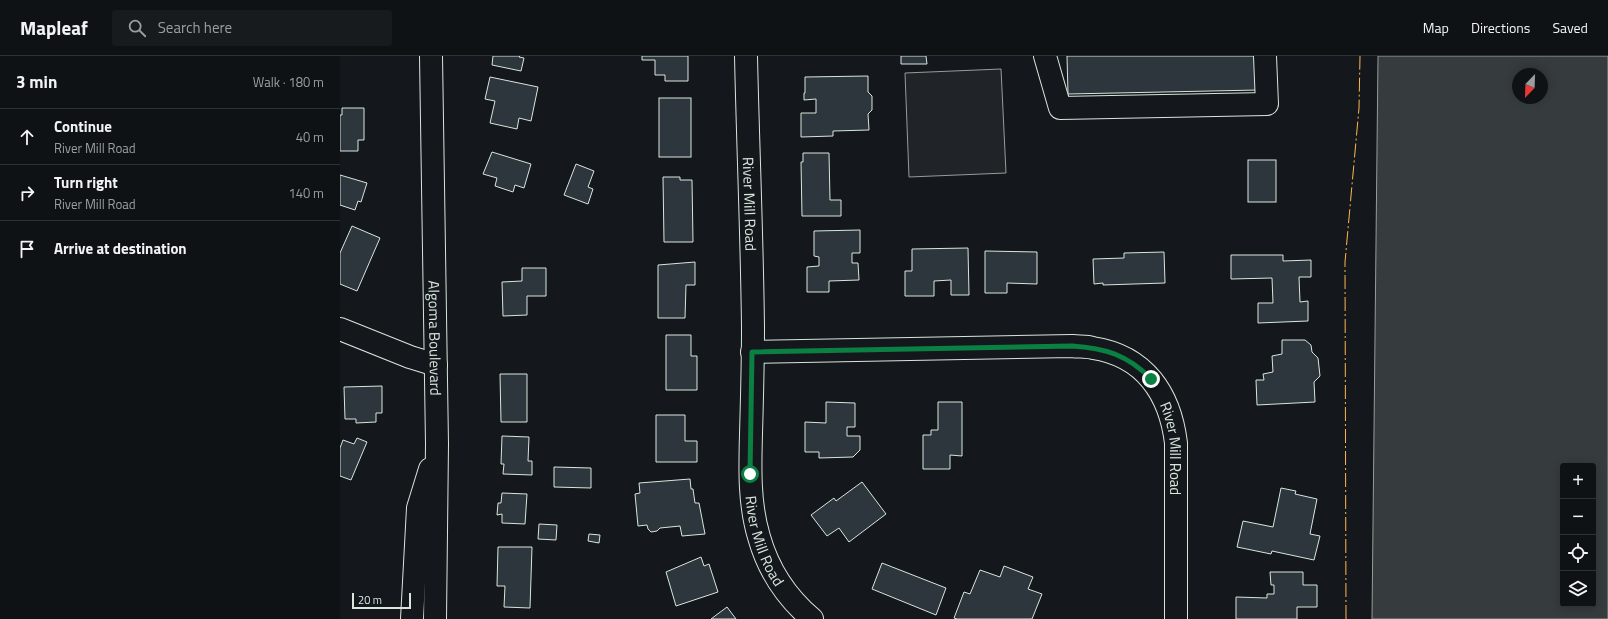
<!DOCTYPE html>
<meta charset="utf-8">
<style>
body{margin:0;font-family:"Titillium Web",sans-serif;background:#181b1e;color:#f1f3f6}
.controls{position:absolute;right:12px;bottom:12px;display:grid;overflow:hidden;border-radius:4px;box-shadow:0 2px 10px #0003}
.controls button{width:36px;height:36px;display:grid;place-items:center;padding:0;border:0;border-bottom:1px solid #2f3234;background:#0f1215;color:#f1f3f6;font:20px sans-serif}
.compass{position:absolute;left:1172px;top:12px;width:36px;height:36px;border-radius:50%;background:#0f1215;box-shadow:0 2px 10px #0003;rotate:203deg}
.scale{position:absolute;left:12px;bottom:10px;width:59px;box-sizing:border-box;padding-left:4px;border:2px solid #d8e6dc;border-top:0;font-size:11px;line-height:14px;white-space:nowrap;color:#d8e6dc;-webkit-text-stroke:3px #14181c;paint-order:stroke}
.stop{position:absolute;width:12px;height:12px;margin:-9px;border:3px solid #0b8043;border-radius:50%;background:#fff}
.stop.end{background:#0b8043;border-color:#fff;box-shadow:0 1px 4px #0008}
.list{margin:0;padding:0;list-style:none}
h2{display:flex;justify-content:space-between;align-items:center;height:52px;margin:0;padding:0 16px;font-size:17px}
h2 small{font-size:13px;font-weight:400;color:#9b9ea0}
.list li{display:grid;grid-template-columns:26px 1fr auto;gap:12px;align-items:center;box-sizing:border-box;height:56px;padding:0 16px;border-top:1px solid #2f3234}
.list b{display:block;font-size:15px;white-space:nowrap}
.list p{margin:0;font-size:13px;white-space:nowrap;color:#9b9ea0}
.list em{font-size:13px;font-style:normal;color:#9b9ea0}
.icon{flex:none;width:22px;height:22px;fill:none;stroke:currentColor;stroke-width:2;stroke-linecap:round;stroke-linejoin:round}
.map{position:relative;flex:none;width:1268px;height:563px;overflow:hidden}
header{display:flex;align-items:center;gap:24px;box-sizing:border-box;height:56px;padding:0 20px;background:#0f1215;border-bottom:1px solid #2f3234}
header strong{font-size:19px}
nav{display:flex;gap:22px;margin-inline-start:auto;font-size:14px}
.search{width:280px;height:36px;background:#181b1e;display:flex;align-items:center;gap:10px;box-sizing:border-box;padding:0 14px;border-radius:4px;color:#9b9ea0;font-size:15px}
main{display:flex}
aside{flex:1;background:#0f1215}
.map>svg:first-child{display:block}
.green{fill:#202428;stroke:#939e99}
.water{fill:#363b3e;stroke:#939e99;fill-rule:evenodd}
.building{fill:#2c363c;stroke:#d8e6dc}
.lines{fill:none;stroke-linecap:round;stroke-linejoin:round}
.minor-casing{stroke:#d8e6dc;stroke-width:24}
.major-casing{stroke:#d8e6dc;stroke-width:24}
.minor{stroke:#14181c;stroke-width:22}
.major{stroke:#14181c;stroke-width:22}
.power{stroke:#ffb74d;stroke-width:1;stroke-dasharray:14 3 2 3;stroke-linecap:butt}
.route{stroke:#0b8043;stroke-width:5}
.labels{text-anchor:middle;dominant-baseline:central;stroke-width:3;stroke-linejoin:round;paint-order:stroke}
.street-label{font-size:15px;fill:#d8e6dc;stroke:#14181c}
</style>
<header>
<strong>Mapleaf</strong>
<div class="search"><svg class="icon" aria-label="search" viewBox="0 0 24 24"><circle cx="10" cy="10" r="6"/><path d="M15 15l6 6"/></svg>Search here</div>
<nav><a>Map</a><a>Directions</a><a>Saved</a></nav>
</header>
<main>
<aside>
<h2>3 min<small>Walk · 180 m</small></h2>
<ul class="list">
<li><svg class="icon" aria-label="ahead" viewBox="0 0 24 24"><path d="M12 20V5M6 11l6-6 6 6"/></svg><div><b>Continue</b><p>River Mill Road</p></div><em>40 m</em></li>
<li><svg class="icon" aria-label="right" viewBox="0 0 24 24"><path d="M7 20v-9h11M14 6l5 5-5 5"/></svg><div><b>Turn right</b><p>River Mill Road</p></div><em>140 m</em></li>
<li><svg class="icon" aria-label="arrive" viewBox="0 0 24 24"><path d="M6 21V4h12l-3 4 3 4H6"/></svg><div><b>Arrive at destination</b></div></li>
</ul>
</aside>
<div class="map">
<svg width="1268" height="563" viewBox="0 0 1268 563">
<rect width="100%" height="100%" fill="#14181c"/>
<polygon class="green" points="661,13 666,117 569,121 565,17"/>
<path class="water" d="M1038 0H1268V563H1032ZM1178 18H1202V42H1178ZM1223 410H1253V548H1223Z"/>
<g class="building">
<polygon points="153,0 180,0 179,1 184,2 181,15 152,9"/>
<polygon points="302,0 348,0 348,25 325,25 325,19 315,19 315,4 302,4"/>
<polygon points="561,0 586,0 587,8 561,8"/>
<polygon points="727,0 917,0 918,34 728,38"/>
<polygon points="528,20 528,36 532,40 532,54 528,58 529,74 493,75 493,80 461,81 461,57 476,57 476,43 464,44 464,37 465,37 465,21"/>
<polygon points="150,21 198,31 191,65 179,62 177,73 150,67 155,45 145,43"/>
<rect x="319" y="42" width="32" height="59"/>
<polygon points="2,52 24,52 24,84 18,84 18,95 0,95 0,59 2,59"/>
<polygon points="152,96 191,108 184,132 175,129 173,136 155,130 157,122 143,118"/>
<polygon points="463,97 489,97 490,144 501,144 501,160 462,160 461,106 463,106"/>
<rect x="908" y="104" width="28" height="42"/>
<polygon points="236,108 254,115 248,131 253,133 248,148 224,139"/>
<polygon points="0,119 27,127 21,146 18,145 15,154 0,149"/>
<polygon points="323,121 340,121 340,124 352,124 353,186 324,186"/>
<polygon points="12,170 40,182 17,235 0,228 0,197"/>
<polygon points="520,174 520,197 512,197 512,207 518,207 519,224 489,225 489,236 467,236 467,211 479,210 479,201 474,200 474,175"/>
<polygon points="628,192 629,239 611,239 611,224 594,225 594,240 565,240 565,215 572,215 572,193"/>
<polygon points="645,195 697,196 697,228 667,227 667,237 645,237"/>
<polygon points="824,196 825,227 763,229 763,227 754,228 753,203 784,202 784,197"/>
<polygon points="891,199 943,199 943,205 971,204 971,221 959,221 960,246 968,245 968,265 918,267 918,247 933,247 932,222 891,223"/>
<polygon points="355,206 355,229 346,229 345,262 318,262 318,209"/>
<polygon points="182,212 206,212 206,240 187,240 187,259 163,260 162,226 182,225"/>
<polygon points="326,279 351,279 351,300 357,300 357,334 326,334"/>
<polygon points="942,284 965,284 971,289 972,296 978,302 980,320 974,326 975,346 917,349 916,324 924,324 923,318 933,316 932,300 942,298"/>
<polygon points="160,318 187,318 187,366 161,366"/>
<polygon points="42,330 42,357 36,357 36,366 16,367 16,363 5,363 4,331"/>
<polygon points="486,346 515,347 515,371 507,371 507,380 520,380 520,394 513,401 479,402 479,396 465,396 465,366 486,367"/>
<polygon points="598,346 622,346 622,400 610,399 610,413 583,413 583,379 591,379 591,374 598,374"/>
<polygon points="316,359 345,359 345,385 357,385 357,406 316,406"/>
<polygon points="162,380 189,381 188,405 192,405 192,419 163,418 164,408 161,408"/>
<polygon points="17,382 27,386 11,424 0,420 0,392 3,384 14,388"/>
<polygon points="214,411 251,412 251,432 214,431"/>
<polygon points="350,423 351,433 353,433 355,447 359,447 365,478 342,480 340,470 320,472 317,475 311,476 308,473 307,469 298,470 295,438 300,437 299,427"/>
<polygon points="522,426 546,458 509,486 499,472 487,480 471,459 494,442 496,445"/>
<polygon points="941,432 956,435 955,438 977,443 970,478 980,480 974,504 932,495 931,498 897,491 903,465 933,471"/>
<polygon points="162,437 187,438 185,468 162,467 162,458 157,459 158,447 161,447"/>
<polygon points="199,468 217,469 216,484 198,483"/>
<polygon points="249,478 260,479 259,487 248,485"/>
<polygon points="158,491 192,491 190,552 164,551 165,530 157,530"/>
<polygon points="361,501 364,510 369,508 378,536 336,550 326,516"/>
<polygon points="542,507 606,532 596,559 532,533"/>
<polygon points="664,510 693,521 688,533 702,538 692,563 617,563 614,562 624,536 630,538 640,514 660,521"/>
<polygon points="930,516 963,516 963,529 977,529 977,551 957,551 957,563 896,563 896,541 927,542 927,538 934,538 934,529 931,529"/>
<polygon points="387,551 396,563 371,563"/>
</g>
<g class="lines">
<defs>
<g id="minor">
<path id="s1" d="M406 0C408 91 412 182 413 272 413 308 412 343 411 378 410 412 409 448 419 481 428 513 446 541 472 563"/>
<polyline points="705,0 720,52 927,48 925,0"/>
<polyline points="0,273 70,301 96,309"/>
<path id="s2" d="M412 296 732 290C739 291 746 290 753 292 805 300 830 338 836 387V563"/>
</g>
<g id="major">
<path id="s3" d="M91 0 97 388 95 563"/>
<polyline points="72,563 78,452 90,413"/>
</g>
</defs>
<use href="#minor" class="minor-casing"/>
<use href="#major" class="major-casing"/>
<use href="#minor" class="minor"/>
<use href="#major" class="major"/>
<polyline class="power" points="1006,563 1005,206 1019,52 1020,0"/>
</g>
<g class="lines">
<path class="route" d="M410 418 412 296 732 290C765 292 788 299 811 323"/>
</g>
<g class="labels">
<g class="street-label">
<text stroke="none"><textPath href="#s1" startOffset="148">River Mill Road</textPath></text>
<text stroke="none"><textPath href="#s3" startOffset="282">Algoma Boulevard</textPath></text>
<text stroke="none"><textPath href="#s2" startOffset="483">River Mill Road</textPath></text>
<text stroke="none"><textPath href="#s1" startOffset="487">River Mill Road</textPath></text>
</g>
</g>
</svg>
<div class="controls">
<button>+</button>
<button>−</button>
<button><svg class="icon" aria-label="locate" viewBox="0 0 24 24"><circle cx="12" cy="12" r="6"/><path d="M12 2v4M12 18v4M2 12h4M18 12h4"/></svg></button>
<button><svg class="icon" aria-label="layers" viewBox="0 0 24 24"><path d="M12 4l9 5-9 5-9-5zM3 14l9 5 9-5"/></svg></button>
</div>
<svg class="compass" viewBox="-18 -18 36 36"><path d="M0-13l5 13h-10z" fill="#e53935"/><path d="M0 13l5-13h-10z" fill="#9b9ea0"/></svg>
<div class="scale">20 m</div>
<div class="stop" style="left:410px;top:418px"></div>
<div class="stop end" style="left:811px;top:323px"></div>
</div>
</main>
